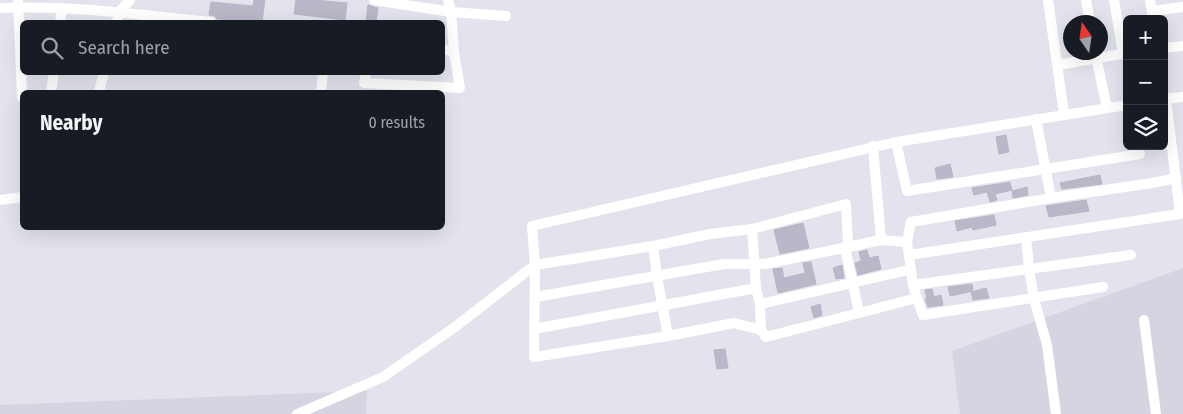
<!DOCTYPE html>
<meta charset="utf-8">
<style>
body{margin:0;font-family:"Fira Sans Condensed",sans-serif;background:#20242c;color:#f1f3f6}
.controls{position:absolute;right:15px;top:15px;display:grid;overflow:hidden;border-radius:8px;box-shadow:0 5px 20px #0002}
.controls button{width:45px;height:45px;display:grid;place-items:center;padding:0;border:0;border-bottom:1px solid #363941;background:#171b24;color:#f1f3f6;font:25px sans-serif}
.compass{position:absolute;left:1063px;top:15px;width:45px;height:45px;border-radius:50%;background:#171b24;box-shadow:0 5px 20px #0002;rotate:347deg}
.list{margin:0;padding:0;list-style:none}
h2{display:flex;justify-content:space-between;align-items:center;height:65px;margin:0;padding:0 20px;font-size:21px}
h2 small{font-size:16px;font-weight:400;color:#9ea1a6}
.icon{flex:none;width:28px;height:28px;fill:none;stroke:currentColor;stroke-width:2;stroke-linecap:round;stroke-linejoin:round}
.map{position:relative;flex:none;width:1183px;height:414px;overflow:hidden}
.search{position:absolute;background:#171b24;box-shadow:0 5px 20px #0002;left:20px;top:20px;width:425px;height:55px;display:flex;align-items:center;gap:12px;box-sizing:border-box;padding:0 18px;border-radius:8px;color:#9ea1a6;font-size:19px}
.panel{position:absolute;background:#171b24;box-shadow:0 5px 20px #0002;left:20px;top:90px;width:425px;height:140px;border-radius:8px}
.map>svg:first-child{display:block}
.built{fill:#d5d4e1}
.building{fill:#bab8c8;stroke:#b7b6c7}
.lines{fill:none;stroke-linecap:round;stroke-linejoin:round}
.minor{stroke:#fff;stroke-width:10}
</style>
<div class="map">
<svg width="1183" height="414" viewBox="0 0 1183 414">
<rect width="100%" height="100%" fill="#e3e3ed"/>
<g class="built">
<polygon points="1183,268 1183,414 960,414 952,351"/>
<polygon points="367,391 366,414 0,414 0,405"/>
</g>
<g class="building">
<polygon points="254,0 265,0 262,22 217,19 215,16 209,15 211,2 253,6"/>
<polygon points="296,0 314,0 347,3 345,20 294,14"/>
<polygon points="368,5 378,8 376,22 366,21"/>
<polygon points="1006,135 1009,152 999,154 996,137"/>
<polygon points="950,164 953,177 937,179 935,168"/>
<polygon points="1100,175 1102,184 1062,189 1060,183"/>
<polygon points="1010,182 1012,190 995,194 997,200 990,202 987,192 974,195 972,188"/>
<polygon points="1027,187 1028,195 1013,198 1012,191"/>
<polygon points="1086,200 1089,211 1049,217 1046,206"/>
<polygon points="994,215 996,225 973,230 972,227 957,231 955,221"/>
<polygon points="803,223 809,248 780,254 774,230"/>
<polygon points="867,250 869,258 878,256 881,269 858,275 855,263 861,261 859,252"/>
<polygon points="811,262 816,284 778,293 773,269 782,268 784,278 805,273 803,263"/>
<polygon points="842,265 844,278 836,279 833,268"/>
<polygon points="972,284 973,291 950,296 948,287"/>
<polygon points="986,288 989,298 973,300 971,292"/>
<polygon points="932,289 934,297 941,295 943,305 928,307 925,299 927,299 925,290"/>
<polygon points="820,304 822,315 814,318 811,307"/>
<polygon points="725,349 728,368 717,369 714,350"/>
</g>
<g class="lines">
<g class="minor">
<polyline points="18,0 22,97"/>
<polyline points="374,0 451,12 448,0"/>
<polyline points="1048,0 1064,114"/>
<polyline points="1086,0 1090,22"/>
<polyline points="1114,0 1123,54"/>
<polyline points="1150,0 1153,19"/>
<path d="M0 8C71 5 141 15 211 22"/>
<polyline points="1152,11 1183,7"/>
<polyline points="60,22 62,8"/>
<polyline points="117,22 119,12 130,0"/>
<polyline points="1164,48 1183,46"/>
<polyline points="442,49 454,52 451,12 506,16"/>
<polyline points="1095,52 1107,108"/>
<polyline points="1058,65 1127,53"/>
<polyline points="366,72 364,83 460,88 454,52"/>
<polyline points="51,92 54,72"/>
<polyline points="99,92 104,72"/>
<polyline points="321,92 323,72"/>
<polyline points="1164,99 1183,97"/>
<polyline points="1036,119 1051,198"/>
<polyline points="896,142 907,191 1140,154"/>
<polyline points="0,200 22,197"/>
<polyline points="752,229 756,288 760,304 761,330"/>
<polyline points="1026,237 1029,268 1034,299 1047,345 1056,414"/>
<polyline points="881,240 907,242 913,285 917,298 766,337 761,330 734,323 668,336 534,357 535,265 532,226 896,142 1127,105"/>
<polyline points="907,242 911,222 1051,198 1152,183 1176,178"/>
<polyline points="653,246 657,276 668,336"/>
<polyline points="909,255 1180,214 1166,99"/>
<polyline points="913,285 1131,255"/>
<polyline points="535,297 724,264 765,264 848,247 846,253 859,312"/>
<polyline points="917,298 923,315 1103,287"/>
<polyline points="760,304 904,271 911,268"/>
<polyline points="1144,320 1156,414"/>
<polyline points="534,329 756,288"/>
<polyline points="297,414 383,377 455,327 535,265 653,246 710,234 752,229 846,204 848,247 881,240 873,146"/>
</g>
</g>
</svg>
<div class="controls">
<button>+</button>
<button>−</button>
<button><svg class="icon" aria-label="layers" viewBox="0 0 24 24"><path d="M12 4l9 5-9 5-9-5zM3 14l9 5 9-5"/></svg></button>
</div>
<svg class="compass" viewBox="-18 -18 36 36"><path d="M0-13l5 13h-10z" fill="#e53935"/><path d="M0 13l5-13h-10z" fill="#9ea1a6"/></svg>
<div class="search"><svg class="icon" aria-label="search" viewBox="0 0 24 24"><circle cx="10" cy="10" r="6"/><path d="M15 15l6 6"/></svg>Search here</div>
<section class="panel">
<h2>Nearby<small>0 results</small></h2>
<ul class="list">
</ul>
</section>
</div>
